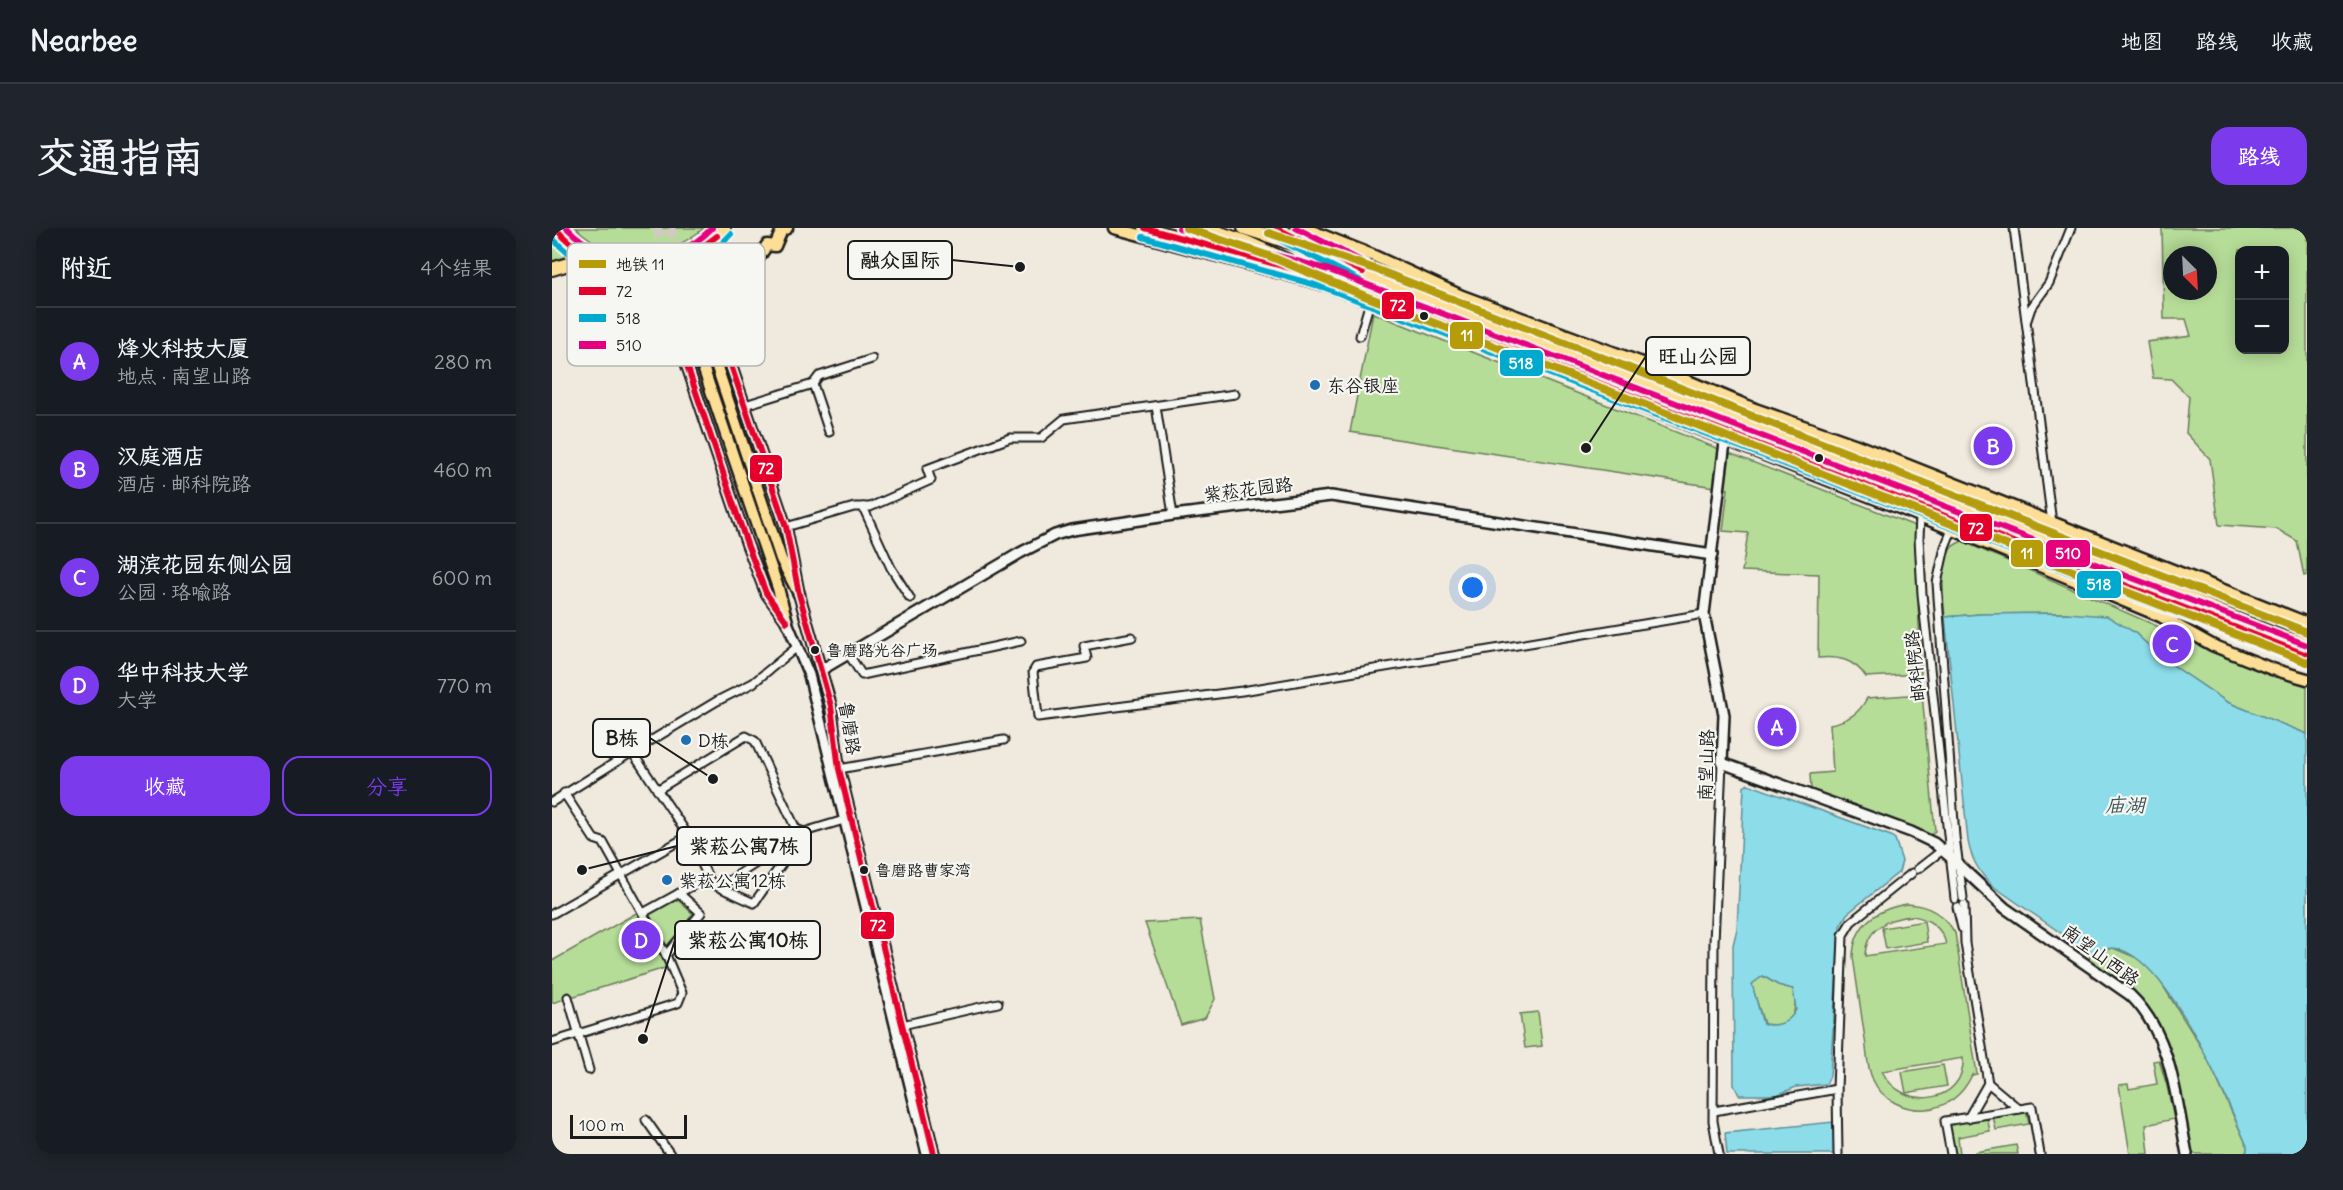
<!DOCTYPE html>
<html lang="zh">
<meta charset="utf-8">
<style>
body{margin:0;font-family:Delius,"LXGW WenKai TC",sans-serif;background:#20242c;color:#f1f3f6}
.controls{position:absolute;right:18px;top:18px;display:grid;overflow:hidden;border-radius:12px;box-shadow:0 3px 15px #0003}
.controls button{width:54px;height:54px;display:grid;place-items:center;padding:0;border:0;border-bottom:2px solid #363941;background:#171b24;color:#f1f3f6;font:30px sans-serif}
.compass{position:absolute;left:1611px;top:18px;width:54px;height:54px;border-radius:50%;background:#171b24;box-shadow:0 3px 15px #0003;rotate:156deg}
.scale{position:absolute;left:18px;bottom:15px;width:117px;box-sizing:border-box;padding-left:6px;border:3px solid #1c1c1c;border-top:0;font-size:16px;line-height:21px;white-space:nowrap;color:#1c1c1c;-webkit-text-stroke:4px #f6f6f2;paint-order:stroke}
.you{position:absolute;left:921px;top:360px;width:21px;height:21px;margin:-15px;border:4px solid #fff;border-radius:50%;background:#1a73e8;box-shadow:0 0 0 9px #1a73e833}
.badge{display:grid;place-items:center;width:39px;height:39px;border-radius:50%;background:#7c3aed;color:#fff;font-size:20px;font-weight:700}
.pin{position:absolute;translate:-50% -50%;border:3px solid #fff;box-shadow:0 2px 6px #0006}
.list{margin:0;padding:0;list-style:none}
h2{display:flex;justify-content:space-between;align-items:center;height:78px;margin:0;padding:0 24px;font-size:26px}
h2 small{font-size:20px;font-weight:400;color:#9ea1a6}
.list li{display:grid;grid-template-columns:39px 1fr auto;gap:18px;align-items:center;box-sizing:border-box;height:108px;padding:0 24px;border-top:2px solid #363941}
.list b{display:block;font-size:22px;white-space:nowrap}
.list p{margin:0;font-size:20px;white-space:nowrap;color:#9ea1a6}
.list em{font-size:20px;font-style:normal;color:#9ea1a6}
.actions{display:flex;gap:12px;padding:18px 24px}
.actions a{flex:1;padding:14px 0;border:2px solid #7c3aed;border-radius:18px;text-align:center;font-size:21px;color:#7c3aed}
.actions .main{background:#7c3aed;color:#fff}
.map{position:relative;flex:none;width:1755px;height:926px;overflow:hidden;border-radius:18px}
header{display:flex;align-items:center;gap:36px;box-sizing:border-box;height:84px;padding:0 30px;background:#171b24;border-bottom:2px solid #363941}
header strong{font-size:28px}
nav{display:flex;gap:33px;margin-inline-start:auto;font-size:21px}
.intro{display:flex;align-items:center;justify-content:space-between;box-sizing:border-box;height:144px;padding:0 36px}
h1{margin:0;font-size:42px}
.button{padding:15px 27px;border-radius:18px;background:#7c3aed;color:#fff;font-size:21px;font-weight:700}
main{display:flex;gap:36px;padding:0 36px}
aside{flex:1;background:#171b24;border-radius:18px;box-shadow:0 3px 15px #0003}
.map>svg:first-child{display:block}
.green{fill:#b6dd98;stroke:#697c5a;stroke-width:1.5;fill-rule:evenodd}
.water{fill:#8cdcea;stroke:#5f8f98;stroke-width:1.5;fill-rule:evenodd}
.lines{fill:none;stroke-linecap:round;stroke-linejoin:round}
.primary-tunnel{stroke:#d0cac0;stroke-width:10;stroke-dasharray:10 5;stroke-linecap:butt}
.street-casing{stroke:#1c1c1c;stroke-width:11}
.secondary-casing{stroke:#1c1c1c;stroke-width:14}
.primary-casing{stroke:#1c1c1c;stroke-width:15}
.highway-casing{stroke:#1c1c1c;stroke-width:16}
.street{stroke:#f6f6f2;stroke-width:7}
.secondary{stroke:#f6f6f2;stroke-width:9}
.primary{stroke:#fcde96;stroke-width:10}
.highway{stroke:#fcde96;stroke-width:12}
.bus-1-casing{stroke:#f6f6f2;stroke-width:10}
.bus-2-casing{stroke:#f6f6f2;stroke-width:10}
.bus-3-casing{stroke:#f6f6f2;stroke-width:10}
.bus-1{stroke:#e4002b;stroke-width:6}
.bus-2{stroke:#00a9ce;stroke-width:6}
.bus-3{stroke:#e5007d;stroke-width:6}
.metro-1-casing{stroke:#f6f6f2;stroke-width:12}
.metro-1{stroke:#b59c08;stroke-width:8}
.bus-dot{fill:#1c1c1c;stroke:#f6f6f2;stroke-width:2}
.poi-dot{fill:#1f6fb2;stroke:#f6f6f2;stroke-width:2}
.labels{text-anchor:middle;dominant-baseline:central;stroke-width:4.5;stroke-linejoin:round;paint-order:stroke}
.bus-label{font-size:16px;fill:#1c1c1c;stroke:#f6f6f2;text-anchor:start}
.poi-label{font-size:18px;fill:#1c1c1c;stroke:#f6f6f2;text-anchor:start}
.street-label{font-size:18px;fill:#1c1c1c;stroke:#f6f6f2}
.water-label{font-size:20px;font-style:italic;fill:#3e565a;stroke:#f6f6f2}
.key{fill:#f6f6f2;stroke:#b5b5b2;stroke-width:1.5}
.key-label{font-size:16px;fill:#1c1c1c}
.leader{fill:none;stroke:#1c1c1c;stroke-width:2}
.callout-dot{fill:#1c1c1c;stroke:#f6f6f2;stroke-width:2}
.callout{fill:#f6f6f2;stroke:#1c1c1c;stroke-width:2}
.callout-label{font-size:20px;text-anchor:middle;font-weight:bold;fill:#1c1c1c}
.line-badge{stroke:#f6f6f2;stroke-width:2}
.badge-label{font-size:16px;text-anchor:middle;font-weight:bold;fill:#fff}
</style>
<header>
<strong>Nearbee</strong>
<nav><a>地图</a><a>路线</a><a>收藏</a></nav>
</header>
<div class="intro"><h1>交通指南</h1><a class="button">路线</a></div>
<main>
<aside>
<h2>附近<small>4个结果</small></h2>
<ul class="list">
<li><span class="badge">A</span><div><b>烽火科技大厦</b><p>地点 · 南望山路</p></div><em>280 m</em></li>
<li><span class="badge">B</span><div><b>汉庭酒店</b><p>酒店 · 邮科院路</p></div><em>460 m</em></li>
<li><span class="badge">C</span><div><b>湖滨花园东侧公园</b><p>公园 · 珞喻路</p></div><em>600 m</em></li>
<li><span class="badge">D</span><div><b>华中科技大学</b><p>大学</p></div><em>770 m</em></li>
</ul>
<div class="actions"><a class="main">收藏</a><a>分享</a></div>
</aside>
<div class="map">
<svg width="1755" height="926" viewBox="0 0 1755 926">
<rect width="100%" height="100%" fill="#f0e9dd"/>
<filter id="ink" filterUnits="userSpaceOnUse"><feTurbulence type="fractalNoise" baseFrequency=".0167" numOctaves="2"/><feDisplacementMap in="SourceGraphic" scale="12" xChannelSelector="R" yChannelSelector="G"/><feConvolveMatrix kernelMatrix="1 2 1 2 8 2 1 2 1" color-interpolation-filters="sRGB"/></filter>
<g filter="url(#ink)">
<g class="green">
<path d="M24 0H152C112 33 63 36 24 0Z"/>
<path d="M1610 0H1755V347L1752 348 1745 313 1725 301 1667 297 1658 231 1634 205 1637 169 1619 151 1601 150 1595 114 1639 108 1634 91H1612ZM1688 22H1732V122H1688ZM1620 27H1656V63H1620Z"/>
<polygon points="0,4 23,26 0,33"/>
<path d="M821 85 1363 298 1369 446 1314 449C1302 431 1286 428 1266 430L1267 346 1190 343 1196 305 1171 303 1176 261 798 204Z"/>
<path d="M1410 313 1708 443 1755 457V506L1675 474 1610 430 1582 404 1515 385 1428 386 1393 389C1391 373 1388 334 1398 321 1400 318 1406 315 1410 313Z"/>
<path d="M1370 466 1383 603 1378 608 1259 562 1258 546 1281 544 1278 496C1295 493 1307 486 1315 470Z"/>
<polygon points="125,671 141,686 115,718 97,686"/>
<path d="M1355 676C1377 677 1392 686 1403 705L1425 846 1420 847C1411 866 1396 879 1374 881 1353 883 1330 872 1321 852 1315 840 1315 825 1313 811 1309 784 1305 756 1301 729 1302 695 1325 681 1355 676ZM1360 688C1376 690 1390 699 1394 716L1313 728C1314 700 1336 690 1360 688ZM1411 830C1414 875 1350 885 1330 843Z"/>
<polygon points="86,684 116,739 0,775 0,733"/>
<polygon points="648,692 663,771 653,790 629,797 593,695"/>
<polygon points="1372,693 1375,714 1334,721 1330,700"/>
<path d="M1561 720 1585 730 1597 739 1610 756 1654 827 1695 918V923L1692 926H1641C1631 884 1621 804 1592 774 1576 757 1554 746 1536 733L1539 726Z"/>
<path d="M1211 748 1226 757 1241 761C1247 785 1240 800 1212 796L1200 758 1201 755Z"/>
<polygon points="986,784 990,818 973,820 968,786"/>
<polygon points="1607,832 1615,858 1622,891 1594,897 1597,926 1578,926 1567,857 1576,856 1577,861 1605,856 1601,833"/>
<polygon points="1391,837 1395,858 1354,865 1350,844"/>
<polygon points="1474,883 1477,896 1444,902 1441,888"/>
<polygon points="1435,889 1438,903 1406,909 1408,926 1402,926 1397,896"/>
<polygon points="1464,917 1466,926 1424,926 1424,924"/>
</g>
<g class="water">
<path d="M1515 385 1555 388 1582 404 1610 430 1675 474 1755 506V926H1692L1695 923V918C1675 872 1616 726 1561 720 1554 720 1546 724 1539 726L1441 658C1427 645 1419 631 1416 613L1393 389 1428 386Z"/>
<path d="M1196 556 1339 608 1343 611 1350 633 1347 644 1295 686 1288 698 1278 848 1274 856 1244 859 1225 867H1187L1182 857 1181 717 1185 701 1192 559ZM1211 748 1226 757 1241 761 1244 782C1237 795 1225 799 1211 796L1200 756Z"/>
<polygon points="1282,894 1282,926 1175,926 1173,905"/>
</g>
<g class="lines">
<g class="primary-tunnel">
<polyline points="105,0 132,83"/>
<polyline points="118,0 145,79"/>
</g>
<defs>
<g id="street">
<polyline points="1462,0 1500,295 1495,312"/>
<polyline points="1475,92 1479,80 1497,55 1519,0"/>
<polyline points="808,108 819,70"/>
<polyline points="261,156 267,148 320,131"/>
<polyline points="193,177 261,156 277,204"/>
<polyline points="604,178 621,287"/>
<polyline points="1381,248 1368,288 1367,310 1370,366 1403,671"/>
<polyline points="311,279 339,340 358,370"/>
<polyline points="234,299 302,279 318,279 379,252 375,241 458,210 489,210 512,191 683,166"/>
<polyline points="580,409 532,418 535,430 484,439 481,444 486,489 690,463 1152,386"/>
<polyline points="297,427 310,447 469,413"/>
<polyline points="80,524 165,473 201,455 245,419"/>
<polyline points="287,541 452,512"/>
<polyline points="105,562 194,508 203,513 244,601 252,604"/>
<polyline points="0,574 80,524 136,607 158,653 164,657 172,656 252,604 292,592"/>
<polyline points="1366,641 1393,620"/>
<polyline points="1411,670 1403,609 1385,355 1393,319 1416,262"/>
<polyline points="1412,677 1413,715 1436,855 1416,890"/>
<polyline points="1405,679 1410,700"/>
<polyline points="91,685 151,652 202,675 249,609"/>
<polyline points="0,686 129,612"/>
<polyline points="114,727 149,685 127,665"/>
<polyline points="16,769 37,842"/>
<polyline points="350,797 446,775"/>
<polyline points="0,814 126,775 130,765 114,727 51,614 42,611 12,565"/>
<polyline points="1436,855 1467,881"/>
<polyline points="1162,883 1285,861"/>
<polyline points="94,892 118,926"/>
<polyline points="1167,926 1161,893 1162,714 1170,535"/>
<polyline points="1286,926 1285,861 1291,707 1299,694 1360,645"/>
<polyline points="1399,926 1393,893 1480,879 1488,926"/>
</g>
<g id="secondary">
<path d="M157 16C150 32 149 44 153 61L234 299 247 366 279 478 287 541 382 926"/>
<polyline points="83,42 98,52 114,75 195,316 214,365 235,394 257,447 375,926"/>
<polyline points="118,84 121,72 133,64 147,66 155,73"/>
<path d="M1174 206 1152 386 1172 487 1170 535 1359 604 1382 615 1397 628 1453 680 1578 767C1620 807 1624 871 1635 926"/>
<polyline points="269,442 468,325 503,307 520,302 621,287 779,268 1160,327"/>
</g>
<g id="primary">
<polyline points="562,0 773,57 1008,146"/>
<polyline points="752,0 820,27 910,68 1117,145 1203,181 1302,216 1755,395"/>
<polyline points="205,32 215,17 223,18 230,2 235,0"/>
<polyline points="145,79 229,331 247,366"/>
<polyline points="132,83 226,360 235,394"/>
<polyline points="1025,153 1368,288 1608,388 1660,417 1720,441 1755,451"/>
</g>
<g id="highway">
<path d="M3 0C43 56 132 55 172 0"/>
<polyline points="593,0 774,50 1755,427"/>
<polyline points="654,0 694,14 737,33"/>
<polyline points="692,0 745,17"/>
<polyline points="724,0 775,27 831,53 1495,312 1725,407 1755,416"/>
<polyline points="0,41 23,34 40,31"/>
</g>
</defs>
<use href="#street" class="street-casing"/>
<use href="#secondary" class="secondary-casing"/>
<use href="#primary" class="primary-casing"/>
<use href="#highway" class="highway-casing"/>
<use href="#street" class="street"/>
<use href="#secondary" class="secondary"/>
<use href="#primary" class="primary"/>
<use href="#highway" class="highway"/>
<defs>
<g id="bus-1">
<path d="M3 0C52 55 109 53 165 8"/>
<polyline points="593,0 774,50 1755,427"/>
<polyline points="724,0 811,44"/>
<polyline points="157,16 151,38 153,61 234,299 247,366 279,478 287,541 382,926"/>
<polyline points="83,42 98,52 114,75 195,316 214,365 235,394"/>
</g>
<g id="bus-2">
<polyline points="720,8 807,52"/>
<polyline points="591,9 771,59 1752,435"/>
<path d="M0 10C43 56 107 64 159 26 166 21 172 13 179 6"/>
</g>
<g id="bus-3">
<path d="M15 0C55 42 120 42 160 0"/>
<polyline points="627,0 777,42 1755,417"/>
<polyline points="744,0 815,36"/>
</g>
</defs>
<use href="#bus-1" class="bus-1-casing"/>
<use href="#bus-2" class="bus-2-casing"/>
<use href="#bus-3" class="bus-3-casing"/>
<use href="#bus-1" class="bus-1"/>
<use href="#bus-2" class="bus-2"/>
<use href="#bus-3" class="bus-3"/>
<defs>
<g id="metro-1">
<polyline points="634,0 717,28 813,68 1755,434"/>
<polyline points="717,5 823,41 1755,404"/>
</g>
</defs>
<use href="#metro-1" class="metro-1-casing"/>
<use href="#metro-1" class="metro-1"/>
</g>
</g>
<g class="bus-dot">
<circle cx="872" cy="88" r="5"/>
<circle cx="1267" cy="230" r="5"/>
<circle cx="263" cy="422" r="5"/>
<circle cx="312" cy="642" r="5"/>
</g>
<g class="poi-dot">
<circle cx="763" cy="157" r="6"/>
<circle cx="134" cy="512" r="6"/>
<circle cx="115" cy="652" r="6"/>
</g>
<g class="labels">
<g class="bus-label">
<text x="274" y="422">鲁磨路光谷广场</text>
<text x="323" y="642">鲁磨路曹家湾</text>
</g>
<g class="poi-label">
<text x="775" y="157">东谷银座</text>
<text x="146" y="512">D栋</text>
<text x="127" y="652">紫菘公寓12栋</text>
</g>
<g class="street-label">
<text transform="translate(696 261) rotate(-7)">紫菘花园路</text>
<text transform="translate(1363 438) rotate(-96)">邮科院路</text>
<text transform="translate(298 500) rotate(81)">鲁磨路</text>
<text transform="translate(1154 537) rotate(-88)">南望山路</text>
<text transform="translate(1549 727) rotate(36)">南望山西路</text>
</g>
<g class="water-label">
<text x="1573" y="576">庙湖</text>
</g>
</g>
<rect x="15" y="15" width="198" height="123" rx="9" class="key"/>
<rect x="27" y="32" width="27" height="8" fill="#b59c08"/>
<rect x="27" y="59" width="27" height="8" fill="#e4002b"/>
<rect x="27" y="86" width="27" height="8" fill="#00a9ce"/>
<rect x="27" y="113" width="27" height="8" fill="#e5007d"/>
<g class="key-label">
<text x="64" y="42">地铁 11</text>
<text x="64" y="69">72</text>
<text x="64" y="96">518</text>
<text x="64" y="123">510</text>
</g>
<path class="leader" d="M468 39L400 32M1034 220L1094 128M161 551L98 510M30 642L125 618M91 811L123 712"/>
<g class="callout-dot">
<circle cx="468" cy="39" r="6"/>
<circle cx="1034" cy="220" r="6"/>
<circle cx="161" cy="551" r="6"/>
<circle cx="30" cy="642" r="6"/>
<circle cx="91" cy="811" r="6"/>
</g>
<g class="callout">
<rect x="296" y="13" width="104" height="38" rx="6"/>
<rect x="1094" y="109" width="104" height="38" rx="6"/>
<rect x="41" y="491" width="57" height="38" rx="6"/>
<rect x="125" y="599" width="134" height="38" rx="6"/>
<rect x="123" y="693" width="145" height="38" rx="6"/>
</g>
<g class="callout-label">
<text x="348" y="39">融众国际</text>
<text x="1146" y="135">旺山公园</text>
<text x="70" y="517">B栋</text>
<text x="192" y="625">紫菘公寓7栋</text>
<text x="196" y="719">紫菘公寓10栋</text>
</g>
<g class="line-badge">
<rect x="829" y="63" width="34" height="29" rx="6" fill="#e4002b"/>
<rect x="897" y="93" width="35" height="29" rx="6" fill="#b59c08"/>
<rect x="947" y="121" width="45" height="28" rx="6" fill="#00a9ce"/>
<rect x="197" y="226" width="34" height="29" rx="6" fill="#e4002b"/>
<rect x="1407" y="285" width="34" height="29" rx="6" fill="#e4002b"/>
<rect x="1458" y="311" width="34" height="29" rx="6" fill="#b59c08"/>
<rect x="1493" y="311" width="46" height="29" rx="6" fill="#e5007d"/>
<rect x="1524" y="342" width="46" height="29" rx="6" fill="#00a9ce"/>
<rect x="308" y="683" width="35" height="29" rx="6" fill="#e4002b"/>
</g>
<g class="badge-label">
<text x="846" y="83">72</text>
<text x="915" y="113">11</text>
<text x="969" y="141">518</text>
<text x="214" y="246">72</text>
<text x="1424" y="306">72</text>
<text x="1475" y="331">11</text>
<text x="1516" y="331">510</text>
<text x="1547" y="362">518</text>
<text x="326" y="703">72</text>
</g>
</svg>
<div class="controls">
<button>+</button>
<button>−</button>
</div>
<svg class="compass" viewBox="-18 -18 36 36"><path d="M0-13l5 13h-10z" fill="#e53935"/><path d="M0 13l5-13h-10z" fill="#9ea1a6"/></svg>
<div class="scale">100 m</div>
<div class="you"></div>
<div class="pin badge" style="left:1225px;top:499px">A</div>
<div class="pin badge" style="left:1441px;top:218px">B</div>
<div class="pin badge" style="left:1620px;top:416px">C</div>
<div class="pin badge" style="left:89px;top:712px">D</div>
</div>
</main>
